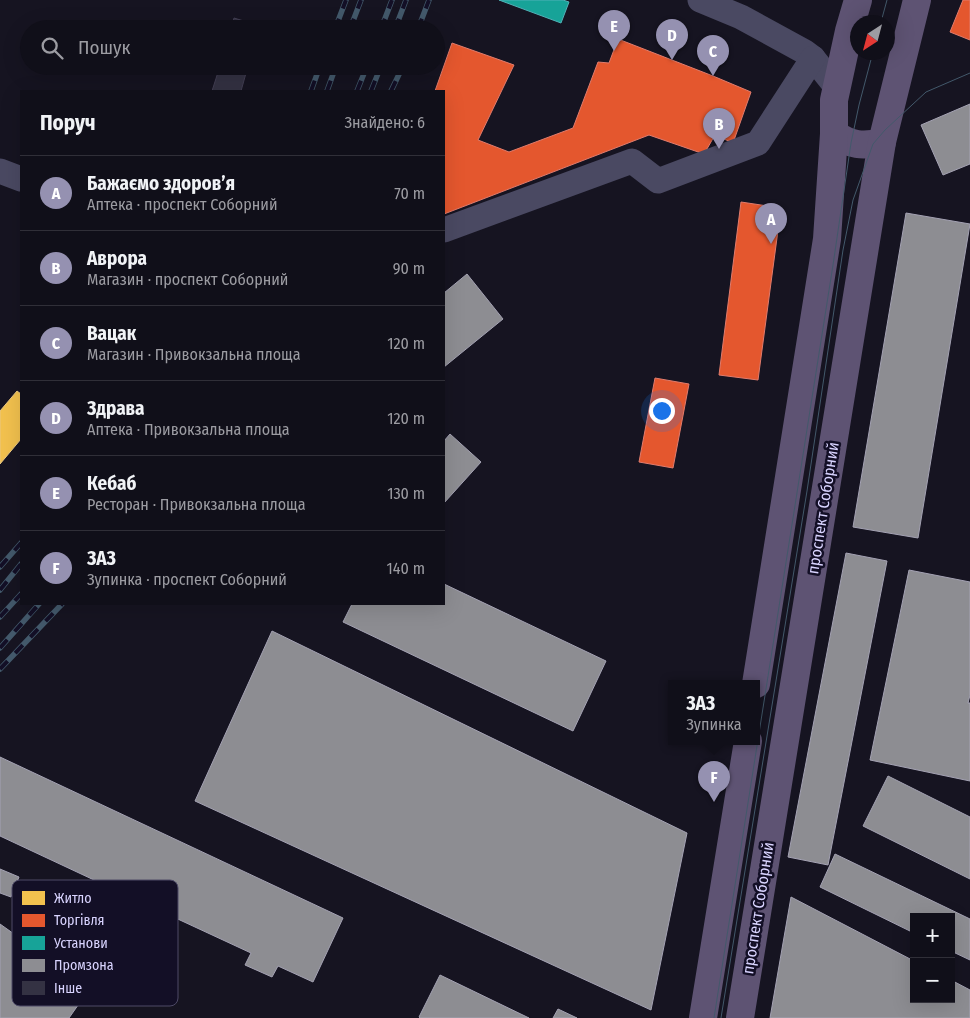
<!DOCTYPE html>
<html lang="uk">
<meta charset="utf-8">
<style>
body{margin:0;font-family:"Fira Sans Condensed",sans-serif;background:#1e1d26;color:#f1f3f6}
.controls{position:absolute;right:15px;bottom:15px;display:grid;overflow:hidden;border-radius:0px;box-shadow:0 5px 20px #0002}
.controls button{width:45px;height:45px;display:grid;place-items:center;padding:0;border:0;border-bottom:1px solid #302f38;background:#100f19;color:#f1f3f6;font:25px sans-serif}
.compass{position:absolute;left:850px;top:15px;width:45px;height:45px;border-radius:50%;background:#100f19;box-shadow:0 5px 20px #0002;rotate:216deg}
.you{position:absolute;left:661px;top:410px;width:18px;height:18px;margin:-12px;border:4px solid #fff;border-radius:50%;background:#1a73e8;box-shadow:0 0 0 8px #1a73e833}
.badge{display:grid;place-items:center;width:32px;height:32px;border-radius:50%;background:#9591b1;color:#fff;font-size:16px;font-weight:700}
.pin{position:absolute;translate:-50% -41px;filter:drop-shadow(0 1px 2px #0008)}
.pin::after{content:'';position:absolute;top:26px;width:18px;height:15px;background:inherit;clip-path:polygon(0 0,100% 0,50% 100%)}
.popup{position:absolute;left:668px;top:680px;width:92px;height:65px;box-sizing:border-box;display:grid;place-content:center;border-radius:0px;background:#100f19;filter:drop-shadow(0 1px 4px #0005);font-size:16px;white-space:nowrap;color:#9c9ca2}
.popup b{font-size:19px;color:#f1f3f6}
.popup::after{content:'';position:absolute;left:50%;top:100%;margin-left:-10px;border:10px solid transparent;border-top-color:#100f19}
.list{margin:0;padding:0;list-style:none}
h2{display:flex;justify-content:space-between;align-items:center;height:65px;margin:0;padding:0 20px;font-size:21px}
h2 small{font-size:16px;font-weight:400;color:#9c9ca2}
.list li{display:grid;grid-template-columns:32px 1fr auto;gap:15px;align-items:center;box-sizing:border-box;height:75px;padding:0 20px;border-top:1px solid #302f38}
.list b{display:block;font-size:19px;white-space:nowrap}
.list p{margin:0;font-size:16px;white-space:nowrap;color:#9c9ca2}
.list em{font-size:16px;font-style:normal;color:#9c9ca2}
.icon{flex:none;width:28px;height:28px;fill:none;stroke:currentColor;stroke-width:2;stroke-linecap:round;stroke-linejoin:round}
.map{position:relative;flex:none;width:970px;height:1018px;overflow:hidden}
.search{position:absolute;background:#100f19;box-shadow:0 5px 20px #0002;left:20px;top:20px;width:425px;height:55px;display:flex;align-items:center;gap:12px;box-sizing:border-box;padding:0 18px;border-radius:28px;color:#9c9ca2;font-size:19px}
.panel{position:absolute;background:#100f19;box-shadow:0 5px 20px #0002;left:20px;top:90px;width:425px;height:515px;border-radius:0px}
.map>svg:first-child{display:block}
.homes{fill:#f2c14e;stroke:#eac783}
.shops{fill:#e4572e;stroke:#e17c6d}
.public{fill:#17a398;stroke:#51b2b7}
.industry{fill:#8d8d92;stroke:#a4a2b3}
.building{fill:#343243;stroke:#433f54}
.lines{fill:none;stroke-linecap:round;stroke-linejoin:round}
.minor{stroke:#4a4962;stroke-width:25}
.major{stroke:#5e5373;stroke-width:28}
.tram{stroke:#43596b;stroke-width:1}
.rail-casing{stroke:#43596b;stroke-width:5.5}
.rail{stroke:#130f26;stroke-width:4;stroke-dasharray:11;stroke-linecap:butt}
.labels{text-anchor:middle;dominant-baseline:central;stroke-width:5;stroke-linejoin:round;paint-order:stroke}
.street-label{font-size:16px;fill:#d9d4ff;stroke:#130f26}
.key{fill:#130f26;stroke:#4e4a67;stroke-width:1}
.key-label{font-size:14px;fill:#d9d4ff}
</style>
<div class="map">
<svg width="970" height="1018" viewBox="0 0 970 1018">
<rect width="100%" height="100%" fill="#161421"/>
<polygon class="homes" points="17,391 21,394 21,439 0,464 0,411"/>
<g class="shops">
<polygon points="963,0 970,0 970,40 950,32"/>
<polygon points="618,39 713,76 751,92 733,143 715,135 704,154 649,135 444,214 444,91 435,91 452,43 514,65 478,140 509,152 573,128 598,62 609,63"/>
<polygon points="741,202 781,208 758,380 719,375"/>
<polygon points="655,378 689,384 673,468 639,462"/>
</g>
<polygon class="public" points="499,0 563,0 569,2 561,23"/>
<g class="industry">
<polygon points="970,104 970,164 943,175 921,125"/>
<polygon points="906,213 970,224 918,538 853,527"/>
<polygon points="467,274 503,319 444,367 444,293"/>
<polygon points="450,434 481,462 444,503 444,441"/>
<polygon points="846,553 887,561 828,865 788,857"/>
<polygon points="909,570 970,582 970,695 968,703 970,703 970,781 870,760"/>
<polygon points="444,584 606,661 573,731 343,622 352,604 444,604"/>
<polygon points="272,631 687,833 651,1010 195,801"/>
<polygon points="0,757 343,918 313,982 278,966 272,977 245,965 251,953 126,895 120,908 103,900 109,887 0,836"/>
<polygon points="888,776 970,817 970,879 863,826"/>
<polygon points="835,854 970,919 970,960 951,951 951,917 914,917 914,933 820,887"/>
<polygon points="0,869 19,877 11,897 0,893"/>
<polygon points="62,893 124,939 102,969 40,924"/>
<polygon points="791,897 914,961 914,999 951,999 951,980 970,990 970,1018 770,1018"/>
<polygon points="0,924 90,988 69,1018 0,1018"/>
<polygon points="440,975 529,1018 420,1018 419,1017"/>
<polygon points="558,1009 577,1018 553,1018"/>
</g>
<g class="building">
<polygon points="234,18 260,26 260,29 231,29"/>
<polygon points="220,66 248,66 241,91 212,91"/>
</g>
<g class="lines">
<g class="minor">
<polyline points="700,0 741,17 805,52 813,58 837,88"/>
<polyline points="0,171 21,179"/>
<polyline points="444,230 632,161 658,181 758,143 813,58"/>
</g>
<g class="major">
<path d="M834 134C851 145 862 147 882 142"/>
<polyline points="756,684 827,239 834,134 834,100 849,31 858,0"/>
<polyline points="703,1018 748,741"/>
<polyline points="740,1018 882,142 917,0"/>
</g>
<g class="tram">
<polyline points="881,22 887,0"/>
<polyline points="714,1018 833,265 851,143 859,105 873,52"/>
<polyline points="721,1018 807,491 843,250 853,200 873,144 885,130 926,92 970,73"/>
</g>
<defs>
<g id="rail">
<polyline points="335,29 346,0"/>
<polyline points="350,29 361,0"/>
<polyline points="381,29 392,0"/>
<polyline points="395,29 406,0"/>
<polyline points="418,29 429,0"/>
<polyline points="311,91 320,66"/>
<polyline points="327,91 336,66"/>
<polyline points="357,91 367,66"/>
<polyline points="371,91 381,66"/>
<polyline points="391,91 403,66"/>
<polyline points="0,567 21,543"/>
<polyline points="0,590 21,564"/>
<polyline points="0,617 21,594"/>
<polyline points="0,648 39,604"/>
<polyline points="0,669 62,604"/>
</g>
</defs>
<use href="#rail" class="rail-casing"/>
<use href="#rail" class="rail"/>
</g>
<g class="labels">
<g class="street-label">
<text transform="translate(823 508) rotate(-81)">проспект Соборний</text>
<text transform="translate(758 908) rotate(-81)">проспект Соборний</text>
</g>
</g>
<rect x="12" y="880" width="166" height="126" rx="8" class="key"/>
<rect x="22" y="891" width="23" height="14" fill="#f2c14e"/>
<rect x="22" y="914" width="23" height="13" fill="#e4572e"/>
<rect x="22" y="936" width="23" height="14" fill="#17a398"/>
<rect x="22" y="959" width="23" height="13" fill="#8d8d92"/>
<rect x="22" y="981" width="23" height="14" fill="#343243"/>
<g class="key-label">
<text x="54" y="903">Житло</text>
<text x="54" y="925">Торгівля</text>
<text x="54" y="948">Установи</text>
<text x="54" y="970">Промзона</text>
<text x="54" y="993">Інше</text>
</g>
</svg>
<div class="controls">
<button>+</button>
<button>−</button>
</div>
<svg class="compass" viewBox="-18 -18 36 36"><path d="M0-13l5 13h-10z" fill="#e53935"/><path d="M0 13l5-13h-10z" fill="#9c9ca2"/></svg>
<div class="you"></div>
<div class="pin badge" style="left:771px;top:244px">A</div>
<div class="pin badge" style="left:719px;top:149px">B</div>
<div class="pin badge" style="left:713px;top:76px">C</div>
<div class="pin badge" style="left:672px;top:60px">D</div>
<div class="pin badge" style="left:614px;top:51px">E</div>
<div class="pin badge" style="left:714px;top:802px">F</div>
<div class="popup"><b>ЗАЗ</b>Зупинка</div>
<div class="search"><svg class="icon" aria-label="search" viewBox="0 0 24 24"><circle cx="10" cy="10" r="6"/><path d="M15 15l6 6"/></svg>Пошук</div>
<section class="panel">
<h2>Поруч<small>Знайдено: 6</small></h2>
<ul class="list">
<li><span class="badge">A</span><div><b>Бажаємо здоровʼя</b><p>Аптека · проспект Соборний</p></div><em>70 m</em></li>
<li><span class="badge">B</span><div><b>Аврора</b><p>Магазин · проспект Соборний</p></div><em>90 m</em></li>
<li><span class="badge">C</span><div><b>Вацак</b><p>Магазин · Привокзальна площа</p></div><em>120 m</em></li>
<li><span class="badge">D</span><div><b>Здрава</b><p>Аптека · Привокзальна площа</p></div><em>120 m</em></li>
<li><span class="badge">E</span><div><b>Кебаб</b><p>Ресторан · Привокзальна площа</p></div><em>130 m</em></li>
<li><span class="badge">F</span><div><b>ЗАЗ</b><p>Зупинка · проспект Соборний</p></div><em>140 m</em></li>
</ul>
</section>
</div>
